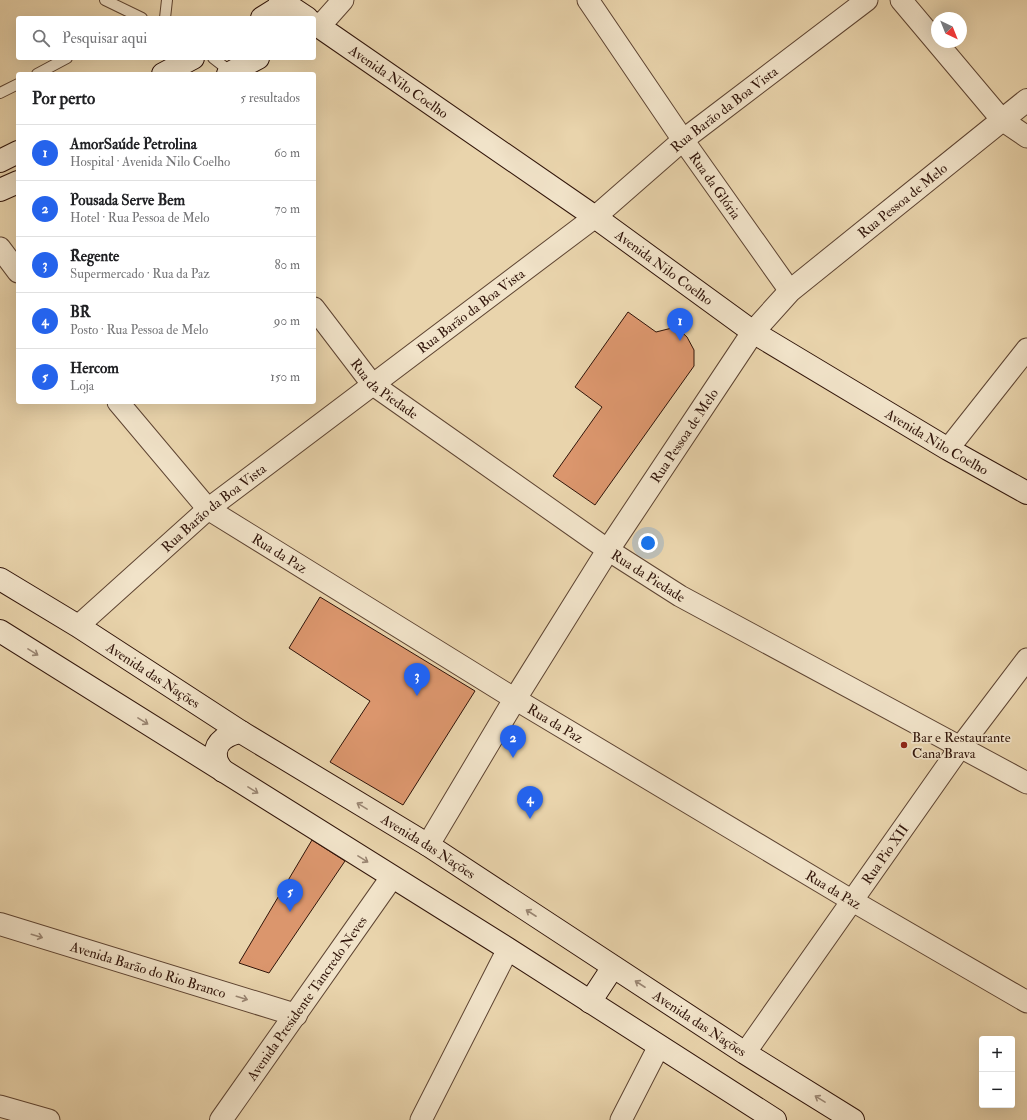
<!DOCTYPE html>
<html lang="pt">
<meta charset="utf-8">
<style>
body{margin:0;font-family:"IM FELL Double Pica",serif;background:#f6f6f6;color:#202124}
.controls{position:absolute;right:12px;bottom:12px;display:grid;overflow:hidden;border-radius:4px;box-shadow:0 4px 16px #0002}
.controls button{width:36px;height:36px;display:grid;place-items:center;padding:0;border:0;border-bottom:1px solid #e0e0e0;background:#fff;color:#202124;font:20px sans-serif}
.compass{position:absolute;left:931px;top:12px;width:36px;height:36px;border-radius:50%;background:#fff;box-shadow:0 4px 16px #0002;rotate:137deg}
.you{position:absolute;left:648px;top:543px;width:14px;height:14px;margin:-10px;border:3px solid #fff;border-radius:50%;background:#1a73e8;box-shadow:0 0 0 6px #1a73e833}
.badge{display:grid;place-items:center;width:26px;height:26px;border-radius:50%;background:#2563eb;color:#fff;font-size:13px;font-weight:700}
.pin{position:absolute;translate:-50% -33px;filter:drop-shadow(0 1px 2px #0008)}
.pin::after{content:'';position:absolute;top:21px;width:14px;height:12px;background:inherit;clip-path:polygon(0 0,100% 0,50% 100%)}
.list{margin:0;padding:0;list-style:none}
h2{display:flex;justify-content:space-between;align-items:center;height:52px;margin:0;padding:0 16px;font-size:17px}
h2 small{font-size:13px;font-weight:400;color:#757577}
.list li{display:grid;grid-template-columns:26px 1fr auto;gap:12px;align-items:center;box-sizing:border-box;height:56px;padding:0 16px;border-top:1px solid #e0e0e0}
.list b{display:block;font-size:15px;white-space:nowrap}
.list p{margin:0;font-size:13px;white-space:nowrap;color:#757577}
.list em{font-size:13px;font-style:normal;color:#757577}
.icon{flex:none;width:22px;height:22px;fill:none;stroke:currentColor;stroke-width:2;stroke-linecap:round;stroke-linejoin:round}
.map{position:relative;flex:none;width:1027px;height:1120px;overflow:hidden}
.search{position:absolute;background:#fff;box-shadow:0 4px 16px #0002;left:16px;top:16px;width:300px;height:44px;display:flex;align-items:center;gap:10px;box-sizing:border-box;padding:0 14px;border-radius:4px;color:#757577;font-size:15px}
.panel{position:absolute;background:#fff;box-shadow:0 4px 16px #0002;left:16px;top:72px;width:300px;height:332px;border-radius:4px}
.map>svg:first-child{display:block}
.building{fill:#db966d;stroke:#301409}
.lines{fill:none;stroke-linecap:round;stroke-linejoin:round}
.service-casing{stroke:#5e4432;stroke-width:12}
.minor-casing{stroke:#5e4432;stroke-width:23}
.tertiary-casing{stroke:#5e4432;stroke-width:24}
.secondary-casing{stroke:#301409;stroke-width:24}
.service{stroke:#f1e3c9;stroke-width:10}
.minor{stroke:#f1e3c9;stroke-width:21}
.tertiary{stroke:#f1e3c9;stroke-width:22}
.secondary{stroke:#f1e3c9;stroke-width:22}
.oneway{stroke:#9a8673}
.poi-dot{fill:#8f2418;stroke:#f1e3c9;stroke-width:1.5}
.labels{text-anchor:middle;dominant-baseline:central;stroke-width:3.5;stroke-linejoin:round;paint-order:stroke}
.street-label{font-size:14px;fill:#301409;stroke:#f1e3c9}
.poi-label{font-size:14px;fill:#301409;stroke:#f1e3c9;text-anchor:start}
</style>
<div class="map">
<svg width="1027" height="1120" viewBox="0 0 1027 1120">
<rect width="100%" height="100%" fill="#e9d4ac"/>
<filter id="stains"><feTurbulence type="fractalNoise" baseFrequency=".005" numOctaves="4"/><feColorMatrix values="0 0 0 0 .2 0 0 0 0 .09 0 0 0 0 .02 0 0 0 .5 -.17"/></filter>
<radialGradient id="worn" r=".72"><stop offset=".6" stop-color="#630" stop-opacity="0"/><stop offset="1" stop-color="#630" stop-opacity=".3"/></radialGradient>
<g class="building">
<polygon points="628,312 656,332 676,327 687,337 694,350 694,366 595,505 553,476 602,407 575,387"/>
<polygon points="320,597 475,691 403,805 330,762 370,701 289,648"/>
<polygon points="312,840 345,861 269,973 239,963"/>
</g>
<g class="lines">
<defs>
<g id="service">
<polyline points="105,0 142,18"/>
<polyline points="165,18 167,0"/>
<polyline points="213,58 231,72"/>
<polyline points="37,74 67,58"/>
<polyline points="0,93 18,84"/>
</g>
<g id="minor">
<path id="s1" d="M588 0 683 140 790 291"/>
<polyline points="901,0 1002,120 1027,137"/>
<polyline points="319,27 343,0"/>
<polyline points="0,248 18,272"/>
<path id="s2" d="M314 308 372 384 608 550 680 596 1027 783"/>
<path id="s3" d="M118 402 208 509 515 699 851 900 1027 1002"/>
<polyline points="948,449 1027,349"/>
<path id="s4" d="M78 626 208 509 595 217 683 140 867 0"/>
<path id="s5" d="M745 1053 961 746 1027 659"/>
<polyline points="0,1106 49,1120"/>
<polyline points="421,1120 508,949"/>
<polyline points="621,1120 659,1046"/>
</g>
<g id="tertiary">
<path id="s6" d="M428 845 515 699 608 550 753 332 790 291 1027 100"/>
<path id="s7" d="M0 924 296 1015"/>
<path id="s8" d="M221 1120 392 877"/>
</g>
<g id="secondary">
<polyline points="280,0 307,18"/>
<polyline points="262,18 286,3"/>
<path id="s9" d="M314 23 595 217 753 332 948 449 1027 493"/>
<polyline points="163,74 193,58"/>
<polyline points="228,74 258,58"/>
<polyline points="0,161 18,152"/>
<polyline points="0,190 18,182"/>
<path id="s10" d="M0 579 78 626 241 732 428 845 745 1053 853 1120"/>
<polyline points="0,631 508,949 775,1120"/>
<path d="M223 771C220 767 216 761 216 756 214 741 229 734 241 732"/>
<polyline points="590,1002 613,967"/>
</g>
</defs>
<use href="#service" class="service-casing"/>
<use href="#minor" class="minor-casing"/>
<use href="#tertiary" class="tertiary-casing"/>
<use href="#secondary" class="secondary-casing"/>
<use href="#service" class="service"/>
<use href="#minor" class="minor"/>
<use href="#tertiary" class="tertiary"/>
<use href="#secondary" class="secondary"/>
</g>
<defs><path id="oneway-shaft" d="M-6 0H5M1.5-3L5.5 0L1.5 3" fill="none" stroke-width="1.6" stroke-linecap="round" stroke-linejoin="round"/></defs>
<g class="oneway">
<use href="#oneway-shaft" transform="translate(33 652) rotate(32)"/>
<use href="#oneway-shaft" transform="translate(143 721) rotate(32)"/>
<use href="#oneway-shaft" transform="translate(253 790) rotate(32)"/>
<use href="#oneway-shaft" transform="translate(362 806) rotate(-149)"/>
<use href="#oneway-shaft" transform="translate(363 859) rotate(32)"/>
<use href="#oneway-shaft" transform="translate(531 913) rotate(-147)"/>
<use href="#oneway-shaft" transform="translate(37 936) rotate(17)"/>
<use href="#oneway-shaft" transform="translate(640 984) rotate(-147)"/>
<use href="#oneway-shaft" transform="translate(242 998) rotate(17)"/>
<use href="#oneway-shaft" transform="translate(820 1099) rotate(-148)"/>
</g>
<circle class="poi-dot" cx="904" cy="745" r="4"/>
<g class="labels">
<g class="street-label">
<text stroke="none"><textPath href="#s9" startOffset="103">Avenida Nilo Coelho</textPath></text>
<text stroke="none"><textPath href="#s4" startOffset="828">Rua Barão da Boa Vista</textPath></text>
<text stroke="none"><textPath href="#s1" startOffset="225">Rua da Glória</textPath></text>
<text stroke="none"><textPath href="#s6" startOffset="807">Rua Pessoa de Melo</textPath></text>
<text stroke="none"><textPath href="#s9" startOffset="427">Avenida Nilo Coelho</textPath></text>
<text stroke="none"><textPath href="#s4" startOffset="504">Rua Barão da Boa Vista</textPath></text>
<text stroke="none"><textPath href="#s2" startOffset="108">Rua da Piedade</textPath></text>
<text stroke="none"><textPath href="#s6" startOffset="483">Rua Pessoa de Melo</textPath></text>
<text stroke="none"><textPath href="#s9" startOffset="751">Avenida Nilo Coelho</textPath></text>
<text stroke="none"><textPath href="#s4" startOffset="180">Rua Barão da Boa Vista</textPath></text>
<text stroke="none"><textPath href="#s3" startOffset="224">Rua da Paz</textPath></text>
<text stroke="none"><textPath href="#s2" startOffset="432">Rua da Piedade</textPath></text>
<text stroke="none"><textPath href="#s10" startOffset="181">Avenida das Nações</textPath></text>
<text stroke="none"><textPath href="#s3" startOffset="548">Rua da Paz</textPath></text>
<text stroke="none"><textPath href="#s10" startOffset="505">Avenida das Nações</textPath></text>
<text stroke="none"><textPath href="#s5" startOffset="243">Rua Pio XII</textPath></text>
<text stroke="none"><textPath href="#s3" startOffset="872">Rua da Paz</textPath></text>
<text stroke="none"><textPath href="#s7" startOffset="155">Avenida Barão do Rio Branco</textPath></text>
<text stroke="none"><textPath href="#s8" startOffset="149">Avenida Presidente Tancredo Neves</textPath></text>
<text stroke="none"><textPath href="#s10" startOffset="829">Avenida das Nações</textPath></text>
</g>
<g class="poi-label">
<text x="912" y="737">Bar e Restaurante<tspan x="912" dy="16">Cana Brava</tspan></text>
</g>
</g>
<rect width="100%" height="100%" filter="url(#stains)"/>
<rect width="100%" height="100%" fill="url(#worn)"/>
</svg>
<div class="controls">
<button>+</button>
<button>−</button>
</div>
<svg class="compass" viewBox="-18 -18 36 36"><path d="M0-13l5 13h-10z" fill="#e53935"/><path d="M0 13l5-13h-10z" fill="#757577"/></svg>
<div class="you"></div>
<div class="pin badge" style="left:680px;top:341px">1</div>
<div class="pin badge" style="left:513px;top:758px">2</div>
<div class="pin badge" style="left:417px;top:696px">3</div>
<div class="pin badge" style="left:530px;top:819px">4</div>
<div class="pin badge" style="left:290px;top:912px">5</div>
<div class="search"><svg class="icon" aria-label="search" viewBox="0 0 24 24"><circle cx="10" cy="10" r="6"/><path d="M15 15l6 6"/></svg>Pesquisar aqui</div>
<section class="panel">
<h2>Por perto<small>5 resultados</small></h2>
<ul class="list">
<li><span class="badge">1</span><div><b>AmorSaúde Petrolina</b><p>Hospital · Avenida Nilo Coelho</p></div><em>60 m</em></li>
<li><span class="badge">2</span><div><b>Pousada Serve Bem</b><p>Hotel · Rua Pessoa de Melo</p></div><em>70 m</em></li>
<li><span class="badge">3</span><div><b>Regente</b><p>Supermercado · Rua da Paz</p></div><em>80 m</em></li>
<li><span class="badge">4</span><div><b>BR</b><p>Posto · Rua Pessoa de Melo</p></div><em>90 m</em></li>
<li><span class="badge">5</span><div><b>Hercom</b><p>Loja</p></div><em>150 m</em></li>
</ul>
</section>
</div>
